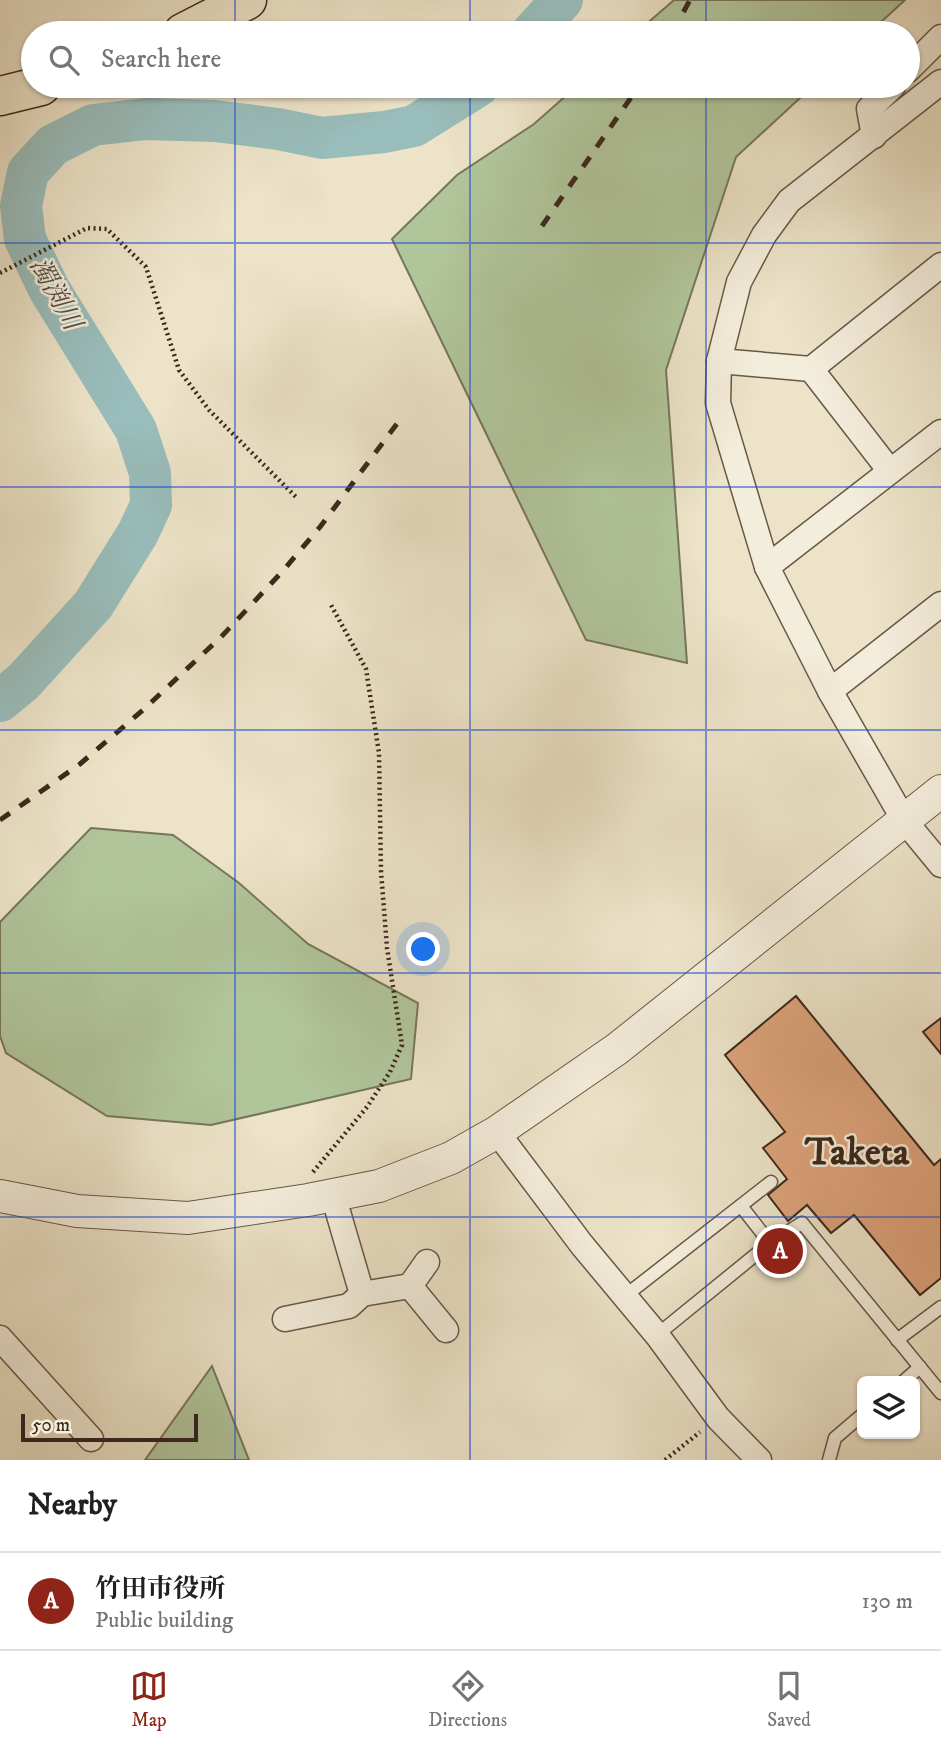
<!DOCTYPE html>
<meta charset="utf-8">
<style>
body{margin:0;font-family:"IM FELL DW Pica","Noto Serif JP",serif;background:#f2f2f2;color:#202124}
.controls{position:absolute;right:21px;bottom:21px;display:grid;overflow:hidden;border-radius:10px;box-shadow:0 2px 5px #0004}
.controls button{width:63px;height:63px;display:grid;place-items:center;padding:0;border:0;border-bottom:2px solid #e0e0e0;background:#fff;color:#202124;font:35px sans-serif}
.scale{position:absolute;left:21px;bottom:18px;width:177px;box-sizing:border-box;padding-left:7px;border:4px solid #3c281c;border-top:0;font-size:19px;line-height:24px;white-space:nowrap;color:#3c281c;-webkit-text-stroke:5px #f3eddb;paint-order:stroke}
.you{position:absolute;left:424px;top:950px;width:24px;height:24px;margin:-18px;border:5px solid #fff;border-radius:50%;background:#1a73e8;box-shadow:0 0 0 10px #1a73e833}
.badge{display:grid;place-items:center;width:46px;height:46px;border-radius:50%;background:#8f2418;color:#fff;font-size:23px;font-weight:700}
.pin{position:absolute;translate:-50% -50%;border:4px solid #fff;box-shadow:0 2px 7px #0006}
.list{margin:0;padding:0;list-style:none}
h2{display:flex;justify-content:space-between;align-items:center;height:91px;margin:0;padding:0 28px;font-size:30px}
h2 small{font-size:23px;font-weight:400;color:#757577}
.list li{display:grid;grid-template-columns:46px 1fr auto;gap:21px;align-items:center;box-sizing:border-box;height:98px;padding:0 28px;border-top:2px solid #e0e0e0}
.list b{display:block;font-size:26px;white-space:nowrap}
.list p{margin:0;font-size:23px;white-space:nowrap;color:#757577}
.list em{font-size:23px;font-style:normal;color:#757577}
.icon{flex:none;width:38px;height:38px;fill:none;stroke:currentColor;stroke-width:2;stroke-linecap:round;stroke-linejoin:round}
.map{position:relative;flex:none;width:941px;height:1460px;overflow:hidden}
.search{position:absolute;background:#fff;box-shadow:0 2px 5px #0004;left:21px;right:21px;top:21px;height:77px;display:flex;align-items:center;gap:18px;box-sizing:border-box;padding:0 24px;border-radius:38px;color:#757577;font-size:26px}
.sheet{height:189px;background:#fff}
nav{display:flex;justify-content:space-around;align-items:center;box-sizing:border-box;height:98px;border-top:2px solid #e0e0e0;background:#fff;font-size:19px;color:#757577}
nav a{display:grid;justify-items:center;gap:4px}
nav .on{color:#8f2418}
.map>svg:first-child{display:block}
.green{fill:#b1c59b;stroke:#76765c;stroke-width:2}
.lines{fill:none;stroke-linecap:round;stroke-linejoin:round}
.river{stroke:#99bdbb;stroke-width:42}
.building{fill:#dca27a;stroke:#3c281c;stroke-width:2}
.service-casing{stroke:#685747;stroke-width:15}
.minor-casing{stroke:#685747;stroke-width:27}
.tertiary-casing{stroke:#685747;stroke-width:34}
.trunk-casing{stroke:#3c281c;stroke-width:41}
.path{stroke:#3c281c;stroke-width:4.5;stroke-dasharray:2 3.5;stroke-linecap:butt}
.service{stroke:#f3eddb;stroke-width:12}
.minor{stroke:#f3eddb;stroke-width:24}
.tertiary{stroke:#f3eddb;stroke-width:32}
.trunk{stroke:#ece3c8;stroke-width:38}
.rail{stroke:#3c281c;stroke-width:5;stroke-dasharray:12 12;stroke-linecap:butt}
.grid{fill:none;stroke:#1d4ed8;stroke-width:2;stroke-opacity:0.55}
.labels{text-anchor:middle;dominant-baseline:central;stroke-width:5;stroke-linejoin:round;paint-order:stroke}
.water-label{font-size:26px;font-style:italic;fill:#534d44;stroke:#f3eddb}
.town-label{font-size:38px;font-weight:bold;fill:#3c281c;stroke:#f3eddb}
</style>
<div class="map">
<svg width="941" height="1460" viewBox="0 0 941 1460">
<rect width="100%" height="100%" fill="#ece3c8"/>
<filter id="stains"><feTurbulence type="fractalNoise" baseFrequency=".00286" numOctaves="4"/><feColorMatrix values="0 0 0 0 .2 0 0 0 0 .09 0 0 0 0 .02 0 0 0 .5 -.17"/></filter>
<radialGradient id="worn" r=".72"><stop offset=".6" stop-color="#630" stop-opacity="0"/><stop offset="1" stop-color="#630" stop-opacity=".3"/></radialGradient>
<g class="green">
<polygon points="674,0 905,0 869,33 636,33"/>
<polygon points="577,86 813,86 736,157 666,370 687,663 586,640 392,239 457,175 534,124"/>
<polygon points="91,828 173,835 239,883 308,944 418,1003 411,1079 211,1125 107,1116 6,1053 0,1036 0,922"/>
<polygon points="212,1366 249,1460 145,1460"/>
</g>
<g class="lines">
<g class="river">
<polyline points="532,33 562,0"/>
<polyline points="0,701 24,681 93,605 138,533 151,505 150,473 136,430 49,289 25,239 21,206 28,172 53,145 93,125 146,119 215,121 278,129 322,138 384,132 414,126 478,86"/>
</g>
</g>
<g class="building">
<polygon points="796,996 934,1165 941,1159 941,1278 920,1295 854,1215 831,1233 807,1205 788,1221 768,1195 787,1179 763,1148 785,1132 725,1055"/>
<polygon points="941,1018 941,1054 923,1032"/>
</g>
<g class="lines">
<defs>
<g id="service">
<polyline points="741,1206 770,1243"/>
<polyline points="625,1296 771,1182"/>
<polyline points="657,1335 770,1243 802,1223 941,1393"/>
<polyline points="897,1340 941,1307"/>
<polyline points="904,1381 920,1367"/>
<polyline points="829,1460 835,1438 862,1415"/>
</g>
<g id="minor">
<polyline points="908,70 941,37"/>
<polyline points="941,82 789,201 764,235 739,282 719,361 718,403 767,567 830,691 904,820 941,865"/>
<polyline points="874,136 869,109 893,86"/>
<polyline points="719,361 811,369 941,265"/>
<polyline points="811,369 890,471"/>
<polyline points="767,567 941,432"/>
<polyline points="830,691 941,604"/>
<polyline points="497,1132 582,1245 657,1335 718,1418 759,1460"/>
<polyline points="410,1286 446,1330"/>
<polyline points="362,1294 410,1286 427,1262"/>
<polyline points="285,1319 349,1306 362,1294 333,1195"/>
<polyline points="0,1338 91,1439"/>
</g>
<polyline id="tertiary" points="0,1196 77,1211 188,1218 308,1200 379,1186 451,1158 497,1132 617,1049 941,791"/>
<g id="trunk">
<polyline points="183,33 247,0"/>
<polyline points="0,96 41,86"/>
</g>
</defs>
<use href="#service" class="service-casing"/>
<use href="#minor" class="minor-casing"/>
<use href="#tertiary" class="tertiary-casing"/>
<use href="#trunk" class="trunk-casing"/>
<g class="path">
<polyline points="0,273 87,228 107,229 146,267 179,370 209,410 296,497"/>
<polyline points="313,1172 367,1107 390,1072 402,1045 387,948 381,871 379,753 366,669 331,605"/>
<polyline points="665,1460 700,1432"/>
</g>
<use href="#service" class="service"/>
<use href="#minor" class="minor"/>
<use href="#tertiary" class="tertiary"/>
<use href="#trunk" class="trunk"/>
<g class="rail">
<polyline points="672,33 690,0"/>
<polyline points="542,226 639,86"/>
<polyline points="0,820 80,764 143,710 221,637 281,573 320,527 399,421"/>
</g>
</g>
<path class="grid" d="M235 0V33M470 0V33M706 0V33M235 86V1460M470 86V1460M706 86V1460M0 243H941M0 487H941M0 730H941M0 973H941M0 1217H941"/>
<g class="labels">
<g class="water-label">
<text transform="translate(55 294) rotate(61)">濁渕川</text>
</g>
<g class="town-label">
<text x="857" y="1153">Taketa</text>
</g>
</g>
<rect width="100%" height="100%" filter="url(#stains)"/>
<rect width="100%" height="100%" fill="url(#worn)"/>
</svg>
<div class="controls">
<button><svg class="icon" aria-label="layers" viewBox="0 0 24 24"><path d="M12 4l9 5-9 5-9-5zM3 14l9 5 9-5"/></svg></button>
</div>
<div class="scale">50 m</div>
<div class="you"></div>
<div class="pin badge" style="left:780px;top:1251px">A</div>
<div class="search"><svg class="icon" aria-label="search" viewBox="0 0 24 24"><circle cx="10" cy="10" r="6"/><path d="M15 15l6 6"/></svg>Search here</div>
</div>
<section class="sheet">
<h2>Nearby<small></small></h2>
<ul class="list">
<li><span class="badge">A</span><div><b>竹田市役所</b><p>Public building</p></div><em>130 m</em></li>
</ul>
</section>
<nav>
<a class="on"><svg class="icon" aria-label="map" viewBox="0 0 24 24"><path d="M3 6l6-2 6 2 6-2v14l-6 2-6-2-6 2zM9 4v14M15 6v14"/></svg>Map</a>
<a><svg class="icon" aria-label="directions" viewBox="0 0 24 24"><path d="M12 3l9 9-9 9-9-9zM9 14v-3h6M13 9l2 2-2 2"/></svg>Directions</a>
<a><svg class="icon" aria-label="saved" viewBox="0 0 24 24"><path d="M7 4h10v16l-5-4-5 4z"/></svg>Saved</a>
</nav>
